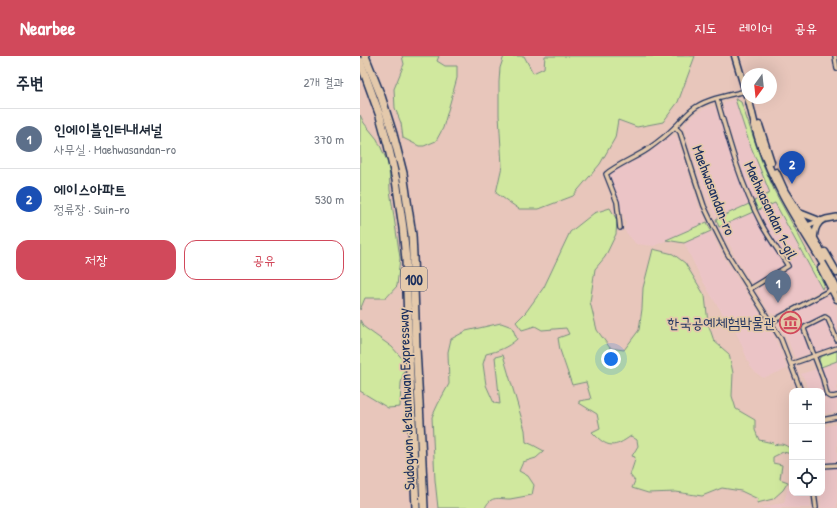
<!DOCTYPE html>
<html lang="ko">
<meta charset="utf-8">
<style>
body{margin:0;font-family:"Patrick Hand","Poor Story",sans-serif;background:#f2f2f3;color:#1f2937}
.controls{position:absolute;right:12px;bottom:12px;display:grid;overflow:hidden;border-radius:8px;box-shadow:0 4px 16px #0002}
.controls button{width:36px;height:36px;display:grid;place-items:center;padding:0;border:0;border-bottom:1px solid #e0e1e3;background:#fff;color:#1f2937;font:20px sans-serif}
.compass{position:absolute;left:381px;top:12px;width:36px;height:36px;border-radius:50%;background:#fff;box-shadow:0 4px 16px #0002;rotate:195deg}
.you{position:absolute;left:251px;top:303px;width:14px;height:14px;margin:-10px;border:3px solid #fff;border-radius:50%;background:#1a73e8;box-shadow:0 0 0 6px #1a73e833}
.badge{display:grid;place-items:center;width:26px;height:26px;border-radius:50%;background:#d1495b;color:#fff;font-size:13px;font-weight:700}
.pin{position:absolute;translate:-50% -33px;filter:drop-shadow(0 1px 2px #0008)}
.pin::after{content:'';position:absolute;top:21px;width:14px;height:12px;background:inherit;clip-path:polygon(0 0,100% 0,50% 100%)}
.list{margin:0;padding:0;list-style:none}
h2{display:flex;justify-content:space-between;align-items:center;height:52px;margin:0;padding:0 16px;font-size:17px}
h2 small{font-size:13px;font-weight:400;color:#747a83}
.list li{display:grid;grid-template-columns:26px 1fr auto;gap:12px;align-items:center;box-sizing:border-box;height:60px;padding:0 16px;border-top:1px solid #e0e1e3}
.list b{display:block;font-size:15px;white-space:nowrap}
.list p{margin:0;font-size:13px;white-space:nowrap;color:#747a83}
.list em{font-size:13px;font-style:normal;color:#747a83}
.actions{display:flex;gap:8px;padding:12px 16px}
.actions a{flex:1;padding:9px 0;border:1px solid #d1495b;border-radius:12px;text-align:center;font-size:14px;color:#d1495b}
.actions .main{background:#d1495b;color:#fff}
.icon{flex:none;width:22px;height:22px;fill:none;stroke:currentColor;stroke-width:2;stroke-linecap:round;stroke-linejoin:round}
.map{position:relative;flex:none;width:477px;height:452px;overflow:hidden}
header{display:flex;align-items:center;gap:24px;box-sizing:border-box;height:56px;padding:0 20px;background:#d1495b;color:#fff}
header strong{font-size:19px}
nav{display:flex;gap:22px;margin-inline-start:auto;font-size:14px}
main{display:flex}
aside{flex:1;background:#fff}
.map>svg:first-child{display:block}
.built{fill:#ebc4c6}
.green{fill:#d0e89e;stroke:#768c7e}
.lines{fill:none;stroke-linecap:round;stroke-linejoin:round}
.street-casing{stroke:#1b2f5e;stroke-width:6}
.secondary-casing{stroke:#1b2f5e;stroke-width:8}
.primary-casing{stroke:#1b2f5e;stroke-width:9}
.highway-casing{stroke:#1b2f5e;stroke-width:10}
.street{stroke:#e4c9ab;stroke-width:3.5}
.secondary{stroke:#e4c9ab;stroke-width:5}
.primary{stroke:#e4c9ab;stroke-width:6}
.highway{stroke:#e4c9ab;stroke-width:7}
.labels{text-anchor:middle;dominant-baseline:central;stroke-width:3.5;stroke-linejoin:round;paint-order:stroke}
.shield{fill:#e4c9ab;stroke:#575d75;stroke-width:1}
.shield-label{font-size:14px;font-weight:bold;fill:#1b2f5e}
.street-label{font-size:15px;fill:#1b2f5e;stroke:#e4c9ab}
.poi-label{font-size:15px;fill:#1b2f5e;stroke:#e4c9ab;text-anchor:end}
</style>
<header>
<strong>Nearbee</strong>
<nav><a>지도</a><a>레이어</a><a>공유</a></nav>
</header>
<main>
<aside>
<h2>주변<small>2개 결과</small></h2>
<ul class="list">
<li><span class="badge" style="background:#5c6f8a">1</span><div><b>인에이블인터내셔널</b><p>사무실 · Maehwasandan-ro</p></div><em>370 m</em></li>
<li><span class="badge" style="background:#1a4fb4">2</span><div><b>에이스아파트</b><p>정류장 · Suin-ro</p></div><em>530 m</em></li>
</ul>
<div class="actions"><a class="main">저장</a><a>공유</a></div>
</aside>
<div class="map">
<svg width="477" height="452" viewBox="0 0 477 452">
<rect width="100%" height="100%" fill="#e8c6bb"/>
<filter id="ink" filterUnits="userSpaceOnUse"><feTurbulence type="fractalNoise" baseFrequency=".025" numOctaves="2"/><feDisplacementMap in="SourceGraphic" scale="8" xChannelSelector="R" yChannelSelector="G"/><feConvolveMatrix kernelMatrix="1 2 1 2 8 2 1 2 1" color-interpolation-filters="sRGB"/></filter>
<g filter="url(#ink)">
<g class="built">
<polygon points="375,43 389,86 411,137 394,145 384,121 363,51 365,46"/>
<polygon points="352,50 356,52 374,110 389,148 356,163 340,123 325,72 326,67 333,60 342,54"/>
<polygon points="312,79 317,81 325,107 337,143 338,149 347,166 294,190 276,188 264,174 266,167 249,118 286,99"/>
<polygon points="415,147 462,233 416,259 410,257 398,237 399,232 432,211 405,169 398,154"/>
<polygon points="393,156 401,173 422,206 421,212 397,227 391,226 376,203 371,191 363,180 359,171"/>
<polygon points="351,175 361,197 413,278 418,289 427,313 403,322 394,315 390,310 380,285 376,277 355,246 341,222 324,187"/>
<polygon points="466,240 472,242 477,253 477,278 468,256 440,270 450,295 448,298 436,302 434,300 427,282 420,269 422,263"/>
<polygon points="463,265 466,266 475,288 474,290 458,296 455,294 448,275 449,272"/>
<polygon points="477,305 477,337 472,338 470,336 461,311"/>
<polygon points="456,313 462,330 466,345 477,343 477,356 462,358 462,335 448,335 447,331 445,324 441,318"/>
<polygon points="477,368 477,406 462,407 462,371"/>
<polygon points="477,412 477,452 461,452 460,437 462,437 462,413"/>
<polygon points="432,422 432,437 450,437 451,452 395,452 424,447 427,434"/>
</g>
<g class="green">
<polygon points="42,0 79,0 77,5 85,10 97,10 97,22 83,72 76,85 64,90 59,90 43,82 41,67 35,52 34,33 44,8"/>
<polygon points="144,0 164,0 173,17 184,12 185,0 335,0 318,46 303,66 277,71 258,64 255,82 240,108 213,140 179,153 159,153 136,137 142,110 139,59 139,26 140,12"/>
<polygon points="375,43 376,43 381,46 402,106 415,136 439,180 464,228 462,233 415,147 398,154 394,145 410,137 389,86"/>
<polygon points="0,59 4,67 17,83 29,109 30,134 40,202 37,230 26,242 5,242 0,254"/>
<polygon points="389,148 393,156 359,171 356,163"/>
<path d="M250 152 257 164 256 178 245 201 235 213 230 246 237 274 250 292 264 294 279 274 282 253 283 232 293 193 313 198 325 207 345 240 348 267 354 285 369 298 373 317 372 340 376 353 395 364V374L399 384 413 387 415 389C422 386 427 390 432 394V398L423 396 413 401V407L422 409 420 423 428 426 423 434 413 443 397 447 398 443 381 435 362 432 342 440 316 436 288 437 272 432 275 425 270 419 274 407 275 401 272 400 278 390 277 384 271 380C254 392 248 393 232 376L240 372 237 358 219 347V345L231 343 226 326 212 329 200 294 198 282 209 278 206 272 182 274 175 270 162 274 156 266 166 256 184 231 210 176 234 157Z"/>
<polygon points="347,166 351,175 324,187 306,184"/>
<polygon points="0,264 4,271 32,291 46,307 41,327 40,351 28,352 0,335"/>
<path d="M141 267 152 271 157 283C147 292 138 295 126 298L123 308 126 329 134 347 140 348 135 301 143 299 165 374 166 386 173 389 184 395 176 402 163 406 159 415 168 420 174 429 172 439C165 440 157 442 150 443 138 443 131 439 125 452H78L75 424 72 361 78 348 89 328 88 296 91 283 106 275Z"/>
<polygon points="476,295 477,296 477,305 461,311 459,304 460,301"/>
</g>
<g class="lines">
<defs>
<g id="street">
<polyline points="475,0 477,13"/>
<path d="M357 43C369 86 381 129 402 169 409 182 420 197 428 210L390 233"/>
<polyline points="315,71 320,76 335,123 344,150 353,169 367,197 421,283 441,335"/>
<path d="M260 172 257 146 246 118C258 108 275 102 288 93 298 86 308 78 316 70 323 63 328 56 336 51 350 42 370 39 386 35"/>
<polyline points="411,266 472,233"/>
<path d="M477 284 468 263 465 261 445 271 444 273 463 323 467 339C470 342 473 341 477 340"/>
<polyline points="431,308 477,292"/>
<polyline points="462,364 477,361"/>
<polyline points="462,410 477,409"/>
<polyline points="454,437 456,452"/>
</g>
<g id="secondary">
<polyline points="438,156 461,165"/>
<polyline points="444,171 466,163 477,161"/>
<path d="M454 183C455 176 455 172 460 166"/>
</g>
<g id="primary">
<polyline points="375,0 387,40"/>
<path d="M388 42C392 55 394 68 398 81 404 101 413 121 423 140 440 172 461 201 477 233"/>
<polyline points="399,69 411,106"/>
<polyline points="416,116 425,136 447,170 465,202"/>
<polyline points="465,196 477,217"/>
<polyline points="461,212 477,243"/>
</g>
<g id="highway">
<polyline points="5,0 21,40 33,78 43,117 52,179 53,200 56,292 61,384 64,452"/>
<polyline points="0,5 20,60 28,89 36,124 43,172 46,204 49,299 56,452"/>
</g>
</defs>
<use href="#street" class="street-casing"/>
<use href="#secondary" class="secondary-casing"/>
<use href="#primary" class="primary-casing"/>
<use href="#highway" class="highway-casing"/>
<use href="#street" class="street"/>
<use href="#secondary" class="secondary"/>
<use href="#primary" class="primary"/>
<use href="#highway" class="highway"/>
</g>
</g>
<defs>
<symbol id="museum-ring" viewBox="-11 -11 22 22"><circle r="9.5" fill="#e4c9ab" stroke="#d1495b" stroke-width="1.5"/><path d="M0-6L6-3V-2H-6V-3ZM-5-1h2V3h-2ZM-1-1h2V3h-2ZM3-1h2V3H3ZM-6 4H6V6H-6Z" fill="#d1495b"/></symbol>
</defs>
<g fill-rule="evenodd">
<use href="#museum-ring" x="418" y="254" width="25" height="25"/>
</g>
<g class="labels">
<rect class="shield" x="41" y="211" width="26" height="24" rx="3"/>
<g class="shield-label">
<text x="54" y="223">100</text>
</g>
<g class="street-label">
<text transform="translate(354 134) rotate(69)">Maehwasandan-ro</text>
<text transform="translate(411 154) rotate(65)">Maehwasandan 1-gil</text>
<text transform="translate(46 343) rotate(-92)">Sudogwon Je1sunhwan Expressway</text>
</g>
<g class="poi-label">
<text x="416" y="266">한국공예체험박물관</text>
</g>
</g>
</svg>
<div class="controls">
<button>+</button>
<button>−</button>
<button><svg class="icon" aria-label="locate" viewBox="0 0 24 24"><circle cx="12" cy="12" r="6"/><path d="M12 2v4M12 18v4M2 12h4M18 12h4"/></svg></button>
</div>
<svg class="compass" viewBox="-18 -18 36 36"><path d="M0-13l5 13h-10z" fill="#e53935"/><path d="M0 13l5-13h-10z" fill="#747a83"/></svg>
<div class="you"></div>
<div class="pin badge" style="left:418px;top:247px;background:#5c6f8a">1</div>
<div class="pin badge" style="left:432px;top:128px;background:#1a4fb4">2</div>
</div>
</main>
